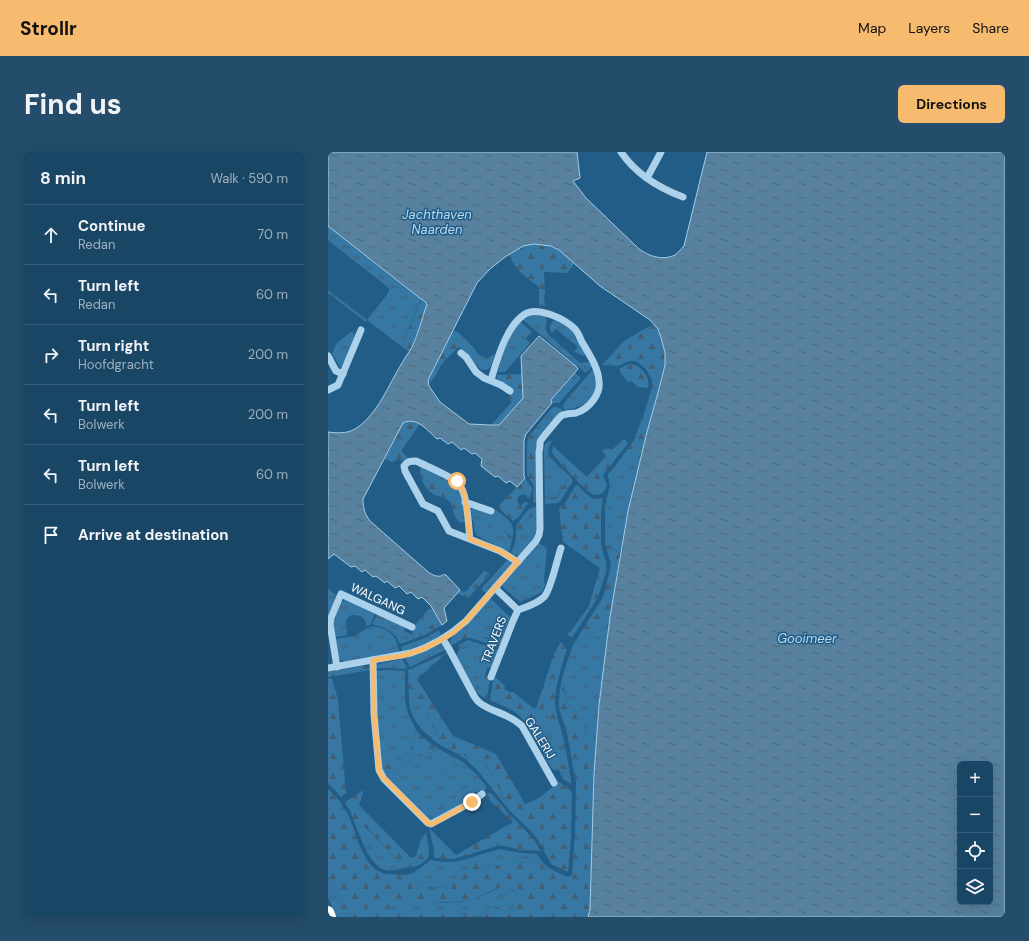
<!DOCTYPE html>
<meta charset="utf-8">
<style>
body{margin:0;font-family:"DM Sans",sans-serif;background:#234d6b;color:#f1f3f6}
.controls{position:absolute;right:12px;bottom:12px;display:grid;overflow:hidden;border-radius:6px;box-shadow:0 4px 16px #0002}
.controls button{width:36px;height:36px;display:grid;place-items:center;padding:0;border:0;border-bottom:1px solid #385e79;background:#1a4665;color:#f1f3f6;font:20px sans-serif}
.stop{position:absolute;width:12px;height:12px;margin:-9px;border:3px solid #f6bb6e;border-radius:50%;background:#fff}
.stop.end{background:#f6bb6e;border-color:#fff;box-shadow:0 1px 4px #0008}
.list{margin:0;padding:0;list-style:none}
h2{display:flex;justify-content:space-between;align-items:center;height:52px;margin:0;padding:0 16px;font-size:17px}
h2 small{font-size:13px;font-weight:400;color:#9fb1bf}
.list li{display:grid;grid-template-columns:26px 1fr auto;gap:12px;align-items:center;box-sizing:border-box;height:60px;padding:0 16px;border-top:1px solid #385e79}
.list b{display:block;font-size:15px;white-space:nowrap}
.list p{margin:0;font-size:13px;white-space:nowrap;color:#9fb1bf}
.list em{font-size:13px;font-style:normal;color:#9fb1bf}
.icon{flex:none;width:22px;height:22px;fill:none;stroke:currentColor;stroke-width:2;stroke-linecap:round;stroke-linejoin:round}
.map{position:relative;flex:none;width:677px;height:765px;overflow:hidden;border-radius:6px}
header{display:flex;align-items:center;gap:24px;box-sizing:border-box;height:56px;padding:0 20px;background:#f6bb6e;color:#111}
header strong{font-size:19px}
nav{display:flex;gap:22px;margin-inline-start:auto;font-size:14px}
.intro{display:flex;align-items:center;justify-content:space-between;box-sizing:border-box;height:96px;padding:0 24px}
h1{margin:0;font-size:28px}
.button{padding:10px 18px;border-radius:6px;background:#f6bb6e;color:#111;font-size:14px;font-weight:700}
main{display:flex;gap:24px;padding:0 24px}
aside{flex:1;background:#1a4665;border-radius:6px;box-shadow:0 4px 16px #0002}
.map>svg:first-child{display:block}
.grass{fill:url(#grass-tufts)}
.forest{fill:url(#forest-firs)}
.water{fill:url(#water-ripples);stroke:#a0ceeb;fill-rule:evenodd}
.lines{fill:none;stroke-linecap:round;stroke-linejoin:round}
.minor{stroke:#acd1ea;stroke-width:7}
.highway{stroke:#fff;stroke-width:12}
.route{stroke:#f6bb6e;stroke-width:5}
.labels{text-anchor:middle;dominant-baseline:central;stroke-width:3;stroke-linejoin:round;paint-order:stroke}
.street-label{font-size:12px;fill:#fff;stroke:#225d87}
.water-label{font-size:13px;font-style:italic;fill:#b8daf1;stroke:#225d87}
</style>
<header>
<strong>Strollr</strong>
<nav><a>Map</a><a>Layers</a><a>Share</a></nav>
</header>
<div class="intro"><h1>Find us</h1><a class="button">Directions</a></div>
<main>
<aside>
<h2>8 min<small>Walk · 590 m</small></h2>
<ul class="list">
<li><svg class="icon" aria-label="ahead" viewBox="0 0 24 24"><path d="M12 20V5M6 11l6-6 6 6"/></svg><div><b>Continue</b><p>Redan</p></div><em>70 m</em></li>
<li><svg class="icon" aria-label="left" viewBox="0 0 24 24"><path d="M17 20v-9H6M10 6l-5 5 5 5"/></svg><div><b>Turn left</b><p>Redan</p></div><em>60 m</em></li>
<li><svg class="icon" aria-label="right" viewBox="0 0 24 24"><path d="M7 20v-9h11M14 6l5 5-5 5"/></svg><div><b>Turn right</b><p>Hoofdgracht</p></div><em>200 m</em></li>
<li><svg class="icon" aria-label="left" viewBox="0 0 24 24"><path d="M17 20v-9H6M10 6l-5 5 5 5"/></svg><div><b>Turn left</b><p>Bolwerk</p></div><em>200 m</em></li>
<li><svg class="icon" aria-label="left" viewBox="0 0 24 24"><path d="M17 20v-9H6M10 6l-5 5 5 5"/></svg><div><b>Turn left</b><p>Bolwerk</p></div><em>60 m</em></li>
<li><svg class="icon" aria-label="arrive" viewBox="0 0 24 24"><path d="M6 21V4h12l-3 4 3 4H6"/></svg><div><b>Arrive at destination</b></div></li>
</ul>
</aside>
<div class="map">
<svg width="677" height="765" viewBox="0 0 677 765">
<defs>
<pattern id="grass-tufts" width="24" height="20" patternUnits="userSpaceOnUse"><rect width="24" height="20" fill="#3677a4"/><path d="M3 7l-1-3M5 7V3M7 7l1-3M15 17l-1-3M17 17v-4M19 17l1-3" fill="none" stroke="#425f74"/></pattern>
<pattern id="forest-firs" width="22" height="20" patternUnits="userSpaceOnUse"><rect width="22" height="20" fill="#3677a4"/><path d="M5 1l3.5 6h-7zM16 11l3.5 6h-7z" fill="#425f74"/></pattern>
<pattern id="water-ripples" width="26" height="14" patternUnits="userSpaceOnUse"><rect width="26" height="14" fill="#57819e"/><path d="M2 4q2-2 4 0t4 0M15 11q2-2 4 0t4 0" fill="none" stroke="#526979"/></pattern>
</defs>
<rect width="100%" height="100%" fill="#225d87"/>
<g class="grass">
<polygon points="0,74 93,147 73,194 39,168 58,144 61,139 61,136 0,88"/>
<path d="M203 162 218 164 219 166 217 177 220 182 252 211C257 210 261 209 264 214L258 221 194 167Z"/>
<path d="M227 168 245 177 258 203 255 204 246 199 250 195 228 177 224 181C221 177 222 174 224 170Z"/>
<path d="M192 169 204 180 199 185 198 187 202 191 177 220H170C174 200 181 186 192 169Z"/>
<polygon points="24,179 27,183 17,211 15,211 13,215 12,215 4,202 8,192"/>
<path d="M265 217C268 229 271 236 262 247 259 250 256 253 252 254 247 256 242 257 237 258L234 255 237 250Z"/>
<polygon points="247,221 253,226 231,251 224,251 223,249"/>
<polygon points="324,235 331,237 324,261 317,259"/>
<path d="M226 255 233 256 235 259C225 266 218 275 211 285L202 283 223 257Z"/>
<path d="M224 288C223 291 220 296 220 300 221 307 237 319 242 324L228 345 217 347 216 296C217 291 220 289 224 288Z"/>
<polygon points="313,305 300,359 292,401 277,392 277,354 282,333 280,325 280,322 288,313"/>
<polygon points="146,356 165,361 167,358 171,360 169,363 179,384 181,386 184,388 181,400 149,384 147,380 143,358"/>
<path d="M209 363C209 369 210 375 208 380 207 386 195 401 190 404L183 401 187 391C198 384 189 367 209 363Z"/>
<polygon points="210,391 217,395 219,399 216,426 217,433 214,440 192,450 176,436 174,433 192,413"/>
<polygon points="181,406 184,410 183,415 158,441 153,437"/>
<polygon points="0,437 9,444 0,467"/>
<polygon points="162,446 182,465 173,490 139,480 134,475"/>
<path d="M18 447 48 460 42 473 38 475C42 464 20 457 18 470 18 474 19 479 19 483L7 485 5 471 13 451Z"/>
<path d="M50 462 77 475 76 479 84 483 86 487 72 492C67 479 56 475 44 472Z"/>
<polygon points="281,473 271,553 269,586 259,583 256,579 256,569 252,564 240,552 236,536 232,536 236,519 245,493 264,481"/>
<path d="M43 474C55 476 65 479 69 491 70 495 70 498 72 501L20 511 13 508 11 506 7 487 27 484Z"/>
<polygon points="111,478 113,483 93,495 75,500 73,496 75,494 97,486"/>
<polygon points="140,488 170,498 166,509 162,507 151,525 149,536 147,538 128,504 132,497 131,493"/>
<polygon points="114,492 119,497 82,515 77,506 89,502 111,493"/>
<polygon points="74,507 79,516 75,517 59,516 48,516 48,513 51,512"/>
<polygon points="59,518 77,519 77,548 80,562 88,578 81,601 73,607 66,604 53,601 48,546 48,519"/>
<path d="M87 545 90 546 116 595C100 586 82 569 81 549Z"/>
<polygon points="219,563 232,590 235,627 231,618 224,617 197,570 204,566"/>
<polygon points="111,597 135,610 148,622 158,634 159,636 157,639 155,640 153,638 146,641 143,648 106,669 101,668 61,627 74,612 85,606 109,598"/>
<polygon points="128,601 157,610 166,625 181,658 150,619 139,608"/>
<path d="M33 673 36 674 77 716C71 717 64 719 58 718 42 715 34 688 28 675Z"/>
<polygon points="172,697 193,701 209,702 213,708 154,715 151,703"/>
<path d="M142 706C142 712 140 716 136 721 135 723 133 727 131 728 120 737 102 736 90 734L88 729V722L85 721 103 708C120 711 126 711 142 706Z"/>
<polygon points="0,724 18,765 9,765 0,745"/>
<path d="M175 734C188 736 194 748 185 759L182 760 167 755 157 760 154 765H141L137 761 121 758 96 759H74L67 757 61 758 60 748 81 752 134 750 152 745Z"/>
</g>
<g class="forest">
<path d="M206 92 223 94 231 98 247 111 239 121 216 120 217 142 216 143 217 154H211V135C199 127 185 115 181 102L195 94Z"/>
<polygon points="0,138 39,168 38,170 0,141"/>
<polygon points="94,146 99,152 83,196 81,200 73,194"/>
<path d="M325 172C334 182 338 198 337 212 337 220 333 229 331 237L324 235V228L318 217 308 209H301L290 214 274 213 296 189Z"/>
<path d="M125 179 130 180 148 198 147 199 153 205 155 204 159 206 167 202C165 206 164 215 160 217 153 223 143 206 139 201 136 199 134 197 131 195 125 201 119 206 113 213 109 220 107 227 100 232V228Z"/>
<path d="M301 212C312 212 323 224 320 236L310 235 303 229 299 230 298 229 299 228 294 223 291 217Z"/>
<polygon points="194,222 195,246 172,272 170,273 163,273 184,250 180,245 185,238 180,233 169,227 169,223"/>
<polygon points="317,259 324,261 313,305 288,313 306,288"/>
<polygon points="79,269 85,269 92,272 73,299 80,306 77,309 70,307 64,310 56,307 75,271"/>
<polygon points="202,283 211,285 210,351 206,351 205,350 206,334 199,323 199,293 200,285"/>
<path d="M296 287 300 291 275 323 279 334C277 339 273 344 267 343 259 342 232 310 225 303L224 300 225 294 259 325 278 304 274 299 279 295 284 298Z"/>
<path d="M94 315 126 331 133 339 138 369 132 371C130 368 128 366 126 363 125 358 125 353 121 349 117 345 111 345 107 343 97 338 92 327 92 317Z"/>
<polygon points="242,324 245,329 233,348 230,351 217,352 217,347 229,345"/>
<polygon points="197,326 204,336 203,346 202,347 200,346 198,343 194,342 190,345 189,349 191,353 193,353 197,350 199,350 200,351 190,366 185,369 170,355"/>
<path d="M250 333C254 338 259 344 265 346 269 346 272 346 275 346L273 361V393L279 414 278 420 270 445 244 486 239 482 243 479 261 454 272 416 235 390 231 356 236 353 247 334Z"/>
<path d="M209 355V363C189 367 199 384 187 391L189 372 200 358 204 356Z"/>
<path d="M171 360C183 370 187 371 184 388L181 386 179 384 177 379 169 366V363Z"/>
<polygon points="277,392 292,401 281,473 264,481 245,493 274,447 277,439 283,412"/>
<polygon points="157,419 162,422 142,444 139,446 129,441 132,438 136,440 139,438 155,420"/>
<polygon points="103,454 114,473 95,484 86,487 84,483 88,472"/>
<path d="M134 475 139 480 173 490 171 495 143 486H136L123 494C120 485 128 481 134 475Z"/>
<path d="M233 490 239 496C234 514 227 533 227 551 228 564 233 576 236 588 239 601 240 614 243 628V632L235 627 232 590 219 563 204 566 197 570C189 558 174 554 162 548L164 536 165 526 167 525 177 534 176 537 183 541 184 539 206 557 208 556 226 502Z"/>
<polygon points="120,500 89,527 125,584 168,602 197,652 211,646 231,630 238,634 244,640 243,687 240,720 223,712 210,688 202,678 181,658 166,625 157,610 128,601 116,595 90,546 87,545 81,549 80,518 105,507"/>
<path d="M162 507 166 509 164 514 159 516 157 523 162 525 160 540 159 547C154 545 150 542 147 538L149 536C151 525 150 512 162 507Z"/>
<path d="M33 514C37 514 39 514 42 518L0 525V520Z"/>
<polygon points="0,526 4,526 10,548 18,641 13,645 0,631"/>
<path d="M232 536H235L240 552 252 564 256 569V580L259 583 269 586 266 622 262 758 260 765H154C165 746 172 761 185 759 192 750 189 734 176 735 167 735 152 746 142 748 133 750 124 750 114 750 103 751 92 753 81 752 73 752 67 750 60 748L61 758 67 757 74 759H96L121 758 137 761 141 765H18L0 724V637C8 644 14 652 19 661 28 678 32 705 47 717 50 719 54 721 58 723L59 722 77 723 85 721 88 722V729L90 734C102 736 120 737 131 728 133 727 135 723 136 721 140 716 142 712 142 706L151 703 155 715 213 708C219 717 231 721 240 725L244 723 247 680 248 631 239 581 231 556V548Z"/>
<path d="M88 578C95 586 102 591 111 597L109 598 85 606 74 612 61 627 54 619 53 601 66 604 73 607 81 601Z"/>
<polygon points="124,606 129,608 130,610 110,627 108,627 102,622 103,619"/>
<path d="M36 638 31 653 83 706 88 704 93 687 98 680 101 699 100 706C92 713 89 715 77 716L37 674 33 673 28 675 22 658 19 655 17 650Z"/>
<path d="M159 641H163L180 661 199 680 207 689 213 700C207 697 200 699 194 698 185 697 178 693 169 694L126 707 106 706V698L101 676 128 703 185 670 156 643Z"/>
</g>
<path class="water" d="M0 0H249L252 26 245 29 258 46 311 97C321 104 334 109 347 103 350 101 353 97 356 94L379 0H677V765H260L262 758 266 622 271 553 282 465 300 359 319 280 331 237 337 213V201L334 189 330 177 322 168 272 134 231 98 223 94 206 92 195 94 177 105 162 117 149 131 100 228 101 234 112 250 141 272 163 273H170L172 272 195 246 193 204 211 184 248 214 250 217 223 248 224 251 198 282 196 288V324L197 326 189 335 182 329 178 331 170 324 167 325 153 314 154 307 147 301 144 302 136 296 133 298 124 290 120 292 112 286 109 287C100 279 89 264 75 271L35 347C35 357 37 362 42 369L99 419C103 422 107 425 113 424 118 422 113 422 118 423L132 438 116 456 119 469 114 473 103 454 94 445 90 447 83 440 79 442 71 434 67 436 59 429 57 431 48 424 45 425 37 418 34 420 27 414 23 415 6 402 0 407V280C9 281 18 282 27 277 49 264 61 232 74 211 77 205 81 201 84 195 90 182 94 166 99 152L94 147H93L0 74ZM632 612H662V750H632Z"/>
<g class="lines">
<g class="minor">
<path d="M293 0C308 22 331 36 355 45"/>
<polyline points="319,26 333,0"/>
<polyline points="133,201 138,205 148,220 156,226 173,233 182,239"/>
<polyline points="0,204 8,219 15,222"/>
<polyline points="0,238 10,233 33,178"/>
<polyline points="137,350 163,359"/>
<path d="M142 387C140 372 140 341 130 331 123 324 98 314 88 309 82 309 80 309 76 314L77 319 95 352 110 359 121 379 172 399 190 410"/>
<polyline points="167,436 190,458"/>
<path d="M115 487 121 497 146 544C148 547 149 549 152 551 165 561 181 561 194 574L226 631"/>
<polyline points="45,508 46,562 51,618 56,627 100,671 103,672 144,650 154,642"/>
<polyline points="9,515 2,472 3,466 13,442 84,475"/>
<path d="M0 516 83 501C105 494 121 484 138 469L208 389 211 383 212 377 211 300C212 297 212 293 212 290 213 287 230 267 233 264 238 261 243 262 248 261 261 257 273 242 271 229 270 215 261 202 254 190 252 186 250 180 247 177 237 167 210 154 197 162 178 174 169 208 163 228"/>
<path d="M163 525 185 469 190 458C198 455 209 452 216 445 223 438 229 407 233 396"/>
</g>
<polyline class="highway" points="0,760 2,765"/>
</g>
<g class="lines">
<polyline class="route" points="129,329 134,336 137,344 142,387 172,399 190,410 138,469 126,480 115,487 93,498 74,504 45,508 46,562 51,618 53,623 100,671 104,672 106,671 144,650"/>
</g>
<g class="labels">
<g class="street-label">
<text transform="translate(50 447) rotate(25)">WALGANG</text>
<text transform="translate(166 488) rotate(-69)">TRAVERS</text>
<text transform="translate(212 586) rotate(58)">GALERIJ</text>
</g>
<g class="water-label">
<text x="109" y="62">Jachthaven<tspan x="109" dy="15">Naarden</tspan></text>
<text x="479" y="486">Gooimeer</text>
</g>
</g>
</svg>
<div class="controls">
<button>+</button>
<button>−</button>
<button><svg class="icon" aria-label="locate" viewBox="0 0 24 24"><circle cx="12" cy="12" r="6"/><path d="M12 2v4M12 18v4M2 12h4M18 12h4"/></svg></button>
<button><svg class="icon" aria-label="layers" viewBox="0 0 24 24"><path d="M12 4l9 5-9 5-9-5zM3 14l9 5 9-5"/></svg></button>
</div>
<div class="stop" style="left:129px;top:329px"></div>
<div class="stop end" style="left:144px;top:650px"></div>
</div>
</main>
